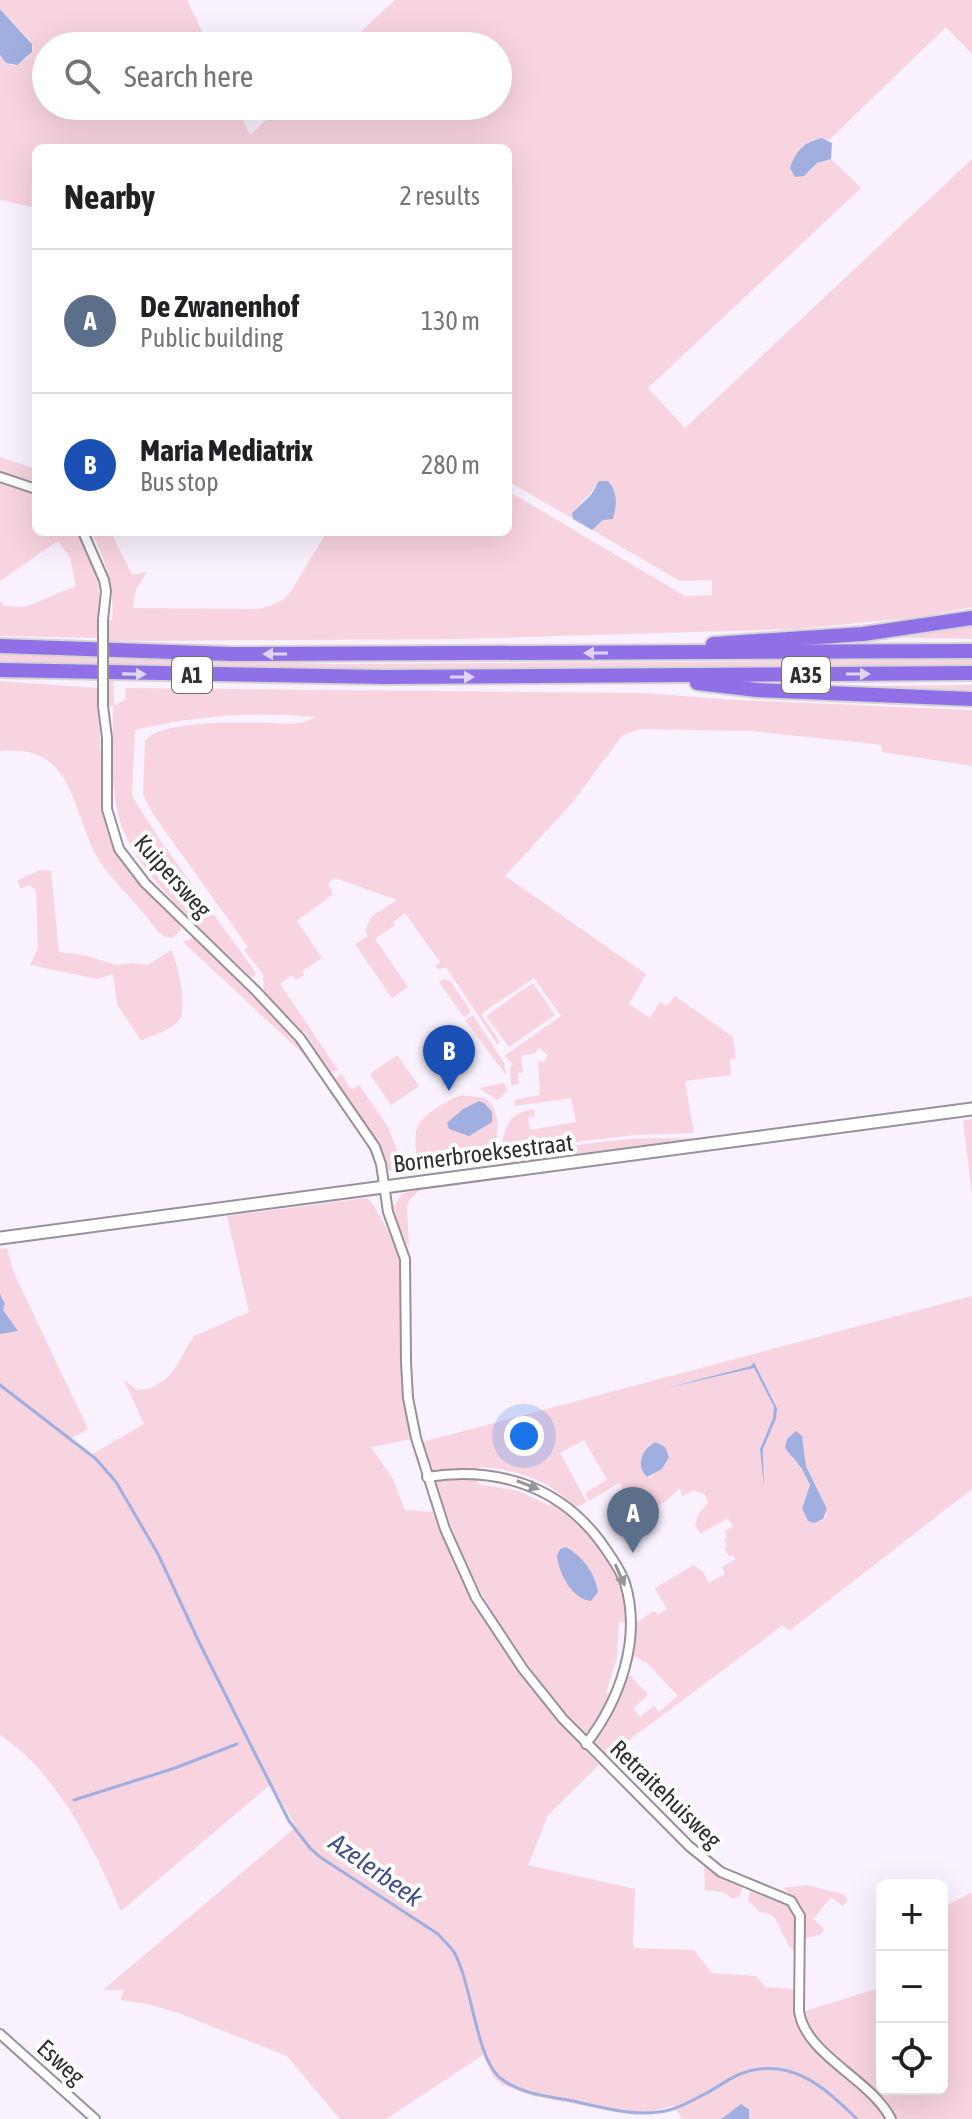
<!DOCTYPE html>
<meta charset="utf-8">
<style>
body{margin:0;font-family:"Asap Condensed",sans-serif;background:#f2f2f2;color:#202124}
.controls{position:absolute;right:24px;bottom:24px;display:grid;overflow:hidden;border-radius:12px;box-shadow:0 8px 32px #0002}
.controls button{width:72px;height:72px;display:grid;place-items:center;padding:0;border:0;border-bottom:2px solid #e0e0e0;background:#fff;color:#202124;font:40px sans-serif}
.you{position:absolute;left:524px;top:1436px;width:28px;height:28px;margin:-20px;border:6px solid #fff;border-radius:50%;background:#1a73e8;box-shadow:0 0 0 12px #1a73e833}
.badge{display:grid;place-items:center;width:52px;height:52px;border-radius:50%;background:#0b8043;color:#fff;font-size:26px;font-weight:700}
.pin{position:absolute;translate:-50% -66px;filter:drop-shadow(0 2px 4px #0008)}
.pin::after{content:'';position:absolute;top:42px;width:28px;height:24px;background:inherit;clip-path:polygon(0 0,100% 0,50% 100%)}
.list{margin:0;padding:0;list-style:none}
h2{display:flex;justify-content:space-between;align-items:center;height:104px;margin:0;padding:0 32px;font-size:34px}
h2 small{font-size:26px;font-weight:400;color:#757577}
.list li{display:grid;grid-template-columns:52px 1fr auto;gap:24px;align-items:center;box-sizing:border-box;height:144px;padding:0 32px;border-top:2px solid #e0e0e0}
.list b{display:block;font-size:30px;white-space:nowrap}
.list p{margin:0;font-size:26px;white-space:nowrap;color:#757577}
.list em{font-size:26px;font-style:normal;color:#757577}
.icon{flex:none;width:44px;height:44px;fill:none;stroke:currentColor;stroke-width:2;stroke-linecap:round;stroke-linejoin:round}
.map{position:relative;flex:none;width:972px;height:2119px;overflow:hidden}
.search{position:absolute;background:#fff;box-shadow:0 8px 32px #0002;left:32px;top:32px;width:480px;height:88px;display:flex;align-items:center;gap:20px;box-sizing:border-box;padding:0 28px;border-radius:44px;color:#757577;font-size:30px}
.panel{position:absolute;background:#fff;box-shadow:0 8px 32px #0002;left:32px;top:144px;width:480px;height:392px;border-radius:12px}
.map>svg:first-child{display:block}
.green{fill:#f8d4e0;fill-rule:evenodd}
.water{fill:#a0afdf}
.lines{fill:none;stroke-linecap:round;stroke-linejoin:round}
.stream{stroke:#a0afdf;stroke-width:3}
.street-casing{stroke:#98919c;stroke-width:12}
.secondary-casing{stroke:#98919c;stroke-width:15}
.highway-casing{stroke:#d6d5d6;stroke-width:18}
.street{stroke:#fff;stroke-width:8}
.secondary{stroke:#fff;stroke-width:11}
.highway{stroke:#8f70e6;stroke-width:14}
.street-bridge-casing{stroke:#98919c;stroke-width:12;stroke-linecap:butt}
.street-bridge{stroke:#fff;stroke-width:8}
.oneway{fill:#ddd4f8}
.oneway2{fill:#989698}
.labels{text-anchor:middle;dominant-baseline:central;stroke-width:8;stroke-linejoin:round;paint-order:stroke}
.shield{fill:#fff;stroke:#6f6d70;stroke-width:2}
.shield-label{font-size:22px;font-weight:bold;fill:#312e32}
.street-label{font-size:24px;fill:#312e32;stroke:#fff}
.water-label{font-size:26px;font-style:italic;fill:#414f8c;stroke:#fff}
</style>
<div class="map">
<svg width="972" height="2119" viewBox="0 0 972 2119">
<rect width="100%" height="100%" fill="#f9f1fd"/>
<g class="green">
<path d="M0 0H187L209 46H46V106H236L250 135 281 106H498V46H345L395 0H972V54L946 27 829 140 822 138 812 140 808 173 817 163 831 159 861 188 648 388 685 428 972 159V607L920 617 797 629 460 639 112 641 113 659 339 664 972 660V666L966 667 270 671 113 667 114 706 126 699 125 688 644 693 736 700 972 710V766L882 752 881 745 865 743 751 731 639 729 622 736 572 803 505 876 646 974 629 1004 650 1018 660 1002 667 1006 675 996 733 1037 736 1058 730 1059 731 1075 685 1081 694 1133 634 1135 559 1144 500 1158C504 1131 505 1113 534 1109L535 1116 528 1118 530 1130 576 1122 571 1098 515 1106 514 1100 540 1095 538 1061 544 1062 548 1055 539 1048 534 1054 521 1055 523 1072 518 1073 519 1084 511 1086 510 1067 513 1064 504 1056 561 1016 534 978 481 1014 500 1042 497 1044 446 967 440 969 435 967 440 962 405 913 393 922 395 925 375 939 408 987 392 998 355 944 368 936 365 930 372 916 397 900 335 878 328 883 333 894 297 921 322 958 302 971 304 975 296 980 292 975 280 984 338 1070 329 1073 305 1032 299 1031 264 993 263 974 244 950 248 947 153 814 143 795 145 741C162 719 240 723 267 723 285 723 300 727 315 717 256 711 193 716 135 730L132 796 158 837 256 973 252 978C210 936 135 875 119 818 110 783 113 743 113 707L107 706 106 667 0 663V653L106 659V620H112C115 589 106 559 91 532H111L132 575 147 572 136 590 133 608 259 609 273 605 284 599 291 591 327 532H508V491L685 596 712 595V580L680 581 592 530 603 520 613 518 616 509 595 486C590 500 572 504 573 519L508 481V148H36V208L0 200V55L6 63 14 66 28 57 33 49 30 40 0 9Z"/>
<polygon points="0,457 36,469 36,482 0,471"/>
<path d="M0 482 36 495V532H78C103 572 100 593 97 638L0 636V601L4 606 25 607 76 586 70 558 58 541 0 581Z"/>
<polygon points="972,623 972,639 877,637"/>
<path d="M0 681 97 688 104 809 110 841 133 877 176 917 181 929 173 938C159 938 154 926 146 916 129 895 108 877 95 853 70 804 73 744 0 751Z"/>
<polygon points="972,685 972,694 846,686"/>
<path d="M40 870 51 871 59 952 84 955 116 965 131 963 148 965 171 950C178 962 187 1007 180 1019 174 1029 151 1036 141 1041L117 1004 113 974 97 979 30 965 38 948 36 890 29 885 20 889 18 880Z"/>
<polygon points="195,937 283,1024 315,1065 183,942"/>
<polygon points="445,979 451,982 471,1012 464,1017 439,982"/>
<polygon points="533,983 555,1015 509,1047 486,1016"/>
<polygon points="473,1015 504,1063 506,1075 465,1020"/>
<polygon points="397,1055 419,1086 391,1105 370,1074"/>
<polygon points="341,1073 351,1090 359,1085 388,1127 401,1161 413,1158 414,1170 389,1171 384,1155 334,1081"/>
<polygon points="504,1083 508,1091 497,1100 479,1088"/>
<path d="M462 1095 485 1098C504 1113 497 1139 493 1160L419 1170C417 1159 414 1142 416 1131 420 1115 448 1100 462 1095Z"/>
<polygon points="972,1119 972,1195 963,1121"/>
<path d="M714 1136 712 1139 505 1166 501 1162C541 1149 586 1143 628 1139 657 1137 685 1140 714 1136Z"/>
<polygon points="420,1190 409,1200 407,1207 409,1248 395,1217 393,1207 403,1193"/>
<path d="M367 1198C376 1204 397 1248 400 1261L403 1397 412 1439 371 1447 393 1479 405 1510 435 1512C469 1608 527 1693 599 1765L548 1815 528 1865 635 1889 633 1948 694 1950 712 1973 756 1976 765 1987 796 1989 798 2026 809 2042 870 2098 888 2119H749V2109L744 2105 738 2106 721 2119H682L673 2106 635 2115 533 2096 503 2085 494 2078 483 2055 386 2119H340L287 2056 178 2013 148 2004 120 2000 124 1990H103L296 1827 271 1784 121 1911C95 1850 57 1772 0 1735V1249L7 1248 13 1271 88 1429 69 1439 89 1456 144 1424 124 1380 137 1390 151 1388 166 1379 174 1370 194 1336 249 1312 227 1216Z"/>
<path d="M972 1296V1489L789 1631 783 1625 605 1758 594 1744 595 1738 626 1677 631 1676 648 1695 633 1708 640 1717 654 1706 659 1712 678 1696 647 1663 630 1654 632 1626 652 1612 655 1611 658 1615 667 1609 655 1588 694 1565 703 1572 709 1583 725 1574 722 1567 735 1559 733 1555 729 1556 724 1548 727 1546 724 1539 727 1537 725 1531 733 1526 728 1518 700 1534 695 1525 699 1513 709 1502 704 1494 693 1490 682 1496 680 1488 666 1501 654 1508 648 1499 634 1507 619 1483 589 1501 585 1493 607 1480 584 1440 560 1453 587 1502 574 1508C553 1480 512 1468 477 1467L476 1471 429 1470 422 1442ZM754 1362 775 1403 776 1419 763 1449 765 1486 761 1446 773 1418 774 1407 754 1368 662 1389 752 1366ZM802 1436 806 1466 827 1509 826 1516 821 1521 802 1505 810 1485 802 1469 792 1458ZM656 1442 665 1465 650 1477H646L648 1446Z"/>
<path d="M478 1476V1484L519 1491 550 1506 552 1498C589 1530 630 1570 627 1623L619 1622 617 1657 606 1693 614 1696 590 1733 582 1734C545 1687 506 1640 478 1587 461 1554 448 1519 436 1484L439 1479Z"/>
<polygon points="704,1864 743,1884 740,1896 733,1899 723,1892 705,1890"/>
<polygon points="806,1885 843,1894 848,1900 843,1906 831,1897 813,1919 824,1929 821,1934 804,1939 803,1909 783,1888"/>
<path d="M750 1890 766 1896 767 1893C806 1909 796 1917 796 1952L788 1945 775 1918 768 1913 760 1912 748 1901Z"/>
<polygon points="972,1892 972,2119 895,2119 885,2102 805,2027 802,2012 882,1987 882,2089 942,2089 942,1908"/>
</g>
<g class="water">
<polygon points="0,9 32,44 32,52 17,65 6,63 0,55"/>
<path d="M822 138 832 143 831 159 817 163 804 176 795 177 790 168C796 151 804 142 822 138Z"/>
<path d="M599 481H608C618 492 617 505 613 519L603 520 592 530 573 519 572 513 591 495Z"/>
<polygon points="479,1101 484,1103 492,1112 492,1122 469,1136 449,1129 447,1123 463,1109"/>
<polygon points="0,1294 5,1304 3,1310 18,1331 0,1334"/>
<polygon points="754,1362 777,1408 776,1419 763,1449 764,1487 760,1449 773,1418 774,1407 754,1368 662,1389 751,1366"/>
<polygon points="796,1431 802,1436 806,1466 827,1509 823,1519 814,1523 808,1521 802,1508 810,1485 802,1469 785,1448 787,1439"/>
<path d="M656 1442 665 1447 669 1457 662 1469 647 1477C635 1466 642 1448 656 1442Z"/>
<path d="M566 1547C583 1557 595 1573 598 1592L591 1601C572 1599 559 1574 557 1556L560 1549Z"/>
<polygon points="741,2104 749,2109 749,2119 721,2119"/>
</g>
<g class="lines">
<g class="stream">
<path d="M0 1385 96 1459 116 1482 158 1554 199 1642 289 1821 310 1848 320 1857 438 1934C443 1940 450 1946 454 1952 472 1984 476 2056 499 2077 518 2093 544 2096 568 2100 597 2106 628 2116 658 2112 674 2111 689 2102 703 2095 715 2089 728 2079 740 2074 790 2055 824 2087 857 2119"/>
<polyline points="74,1800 175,1768 237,1744"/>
</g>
<defs>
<g id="street">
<polyline points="0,477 36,489"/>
<polyline points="83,532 104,580 106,591 103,620"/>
<path d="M103 706 107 738V809L119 849 145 883 256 991 300 1038 375 1147 381 1164 388 1212 405 1259 406 1362 408 1398 416 1438 445 1529 476 1598 523 1669 563 1719 689 1846 721 1872 791 1901 800 1916 799 2011C805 2055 871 2079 891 2119"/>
<path d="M427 1477C495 1466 558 1485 600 1541 609 1554 620 1568 625 1583 642 1639 620 1700 586 1744"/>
<polyline points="0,2034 95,2119"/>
</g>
<polyline id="secondary" points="0,1238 972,1109"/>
<g id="highway">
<polyline points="713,644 863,634 972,618"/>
<polyline points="0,646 231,654 972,651"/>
<polyline points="0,670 384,677 972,673"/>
<polyline points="697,683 757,690 972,699"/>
</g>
</defs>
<use href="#street" class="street-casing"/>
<use href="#secondary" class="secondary-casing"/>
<use href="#highway" class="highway-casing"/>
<use href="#street" class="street"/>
<use href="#secondary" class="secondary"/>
<use href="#highway" class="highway"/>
<defs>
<polyline id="street-bridge" points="103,620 103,706"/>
</defs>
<use href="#street-bridge" class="street-bridge-casing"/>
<use href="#street-bridge" class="street-bridge"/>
</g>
<defs><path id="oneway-solid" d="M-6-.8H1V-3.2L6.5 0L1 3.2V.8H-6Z" transform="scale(2)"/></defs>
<g class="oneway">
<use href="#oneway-solid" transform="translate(596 653) rotate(180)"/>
<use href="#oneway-solid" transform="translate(275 654) rotate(180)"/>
<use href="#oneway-solid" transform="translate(134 674) rotate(1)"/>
<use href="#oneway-solid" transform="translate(858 674)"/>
<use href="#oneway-solid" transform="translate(462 677)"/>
</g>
<g class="oneway2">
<use href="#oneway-solid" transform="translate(528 1485) rotate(21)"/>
<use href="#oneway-solid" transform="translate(620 1575) rotate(66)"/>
</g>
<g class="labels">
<g class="shield">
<rect x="172" y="657" width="40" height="36" rx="6"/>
<rect x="782" y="657" width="48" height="36" rx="6"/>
</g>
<g class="shield-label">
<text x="192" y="675">A1</text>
<text x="806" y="675">A35</text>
</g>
<g class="street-label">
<text transform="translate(173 876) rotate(48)">Kuipersweg</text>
<text transform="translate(483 1153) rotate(-7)">Bornerbroeksestraat</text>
<text transform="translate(666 1794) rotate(44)">Retraitehuisweg</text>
<text transform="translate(61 2062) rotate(42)">Esweg</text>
</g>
<g class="water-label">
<text transform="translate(376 1870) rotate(35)">Azelerbeek</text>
</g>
</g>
</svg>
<div class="controls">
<button>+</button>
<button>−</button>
<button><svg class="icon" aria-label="locate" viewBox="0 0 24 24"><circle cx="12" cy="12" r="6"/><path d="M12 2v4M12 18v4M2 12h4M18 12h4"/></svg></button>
</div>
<div class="you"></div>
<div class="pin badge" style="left:633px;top:1553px;background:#5c6f8a">A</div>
<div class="pin badge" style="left:449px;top:1091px;background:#1a4fb4">B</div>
<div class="search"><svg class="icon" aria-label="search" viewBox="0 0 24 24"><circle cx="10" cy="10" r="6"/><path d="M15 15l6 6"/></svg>Search here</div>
<section class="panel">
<h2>Nearby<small>2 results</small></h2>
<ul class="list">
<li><span class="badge" style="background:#5c6f8a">A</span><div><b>De Zwanenhof</b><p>Public building</p></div><em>130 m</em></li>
<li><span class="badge" style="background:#1a4fb4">B</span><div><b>Maria Mediatrix</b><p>Bus stop</p></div><em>280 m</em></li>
</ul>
</section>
</div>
